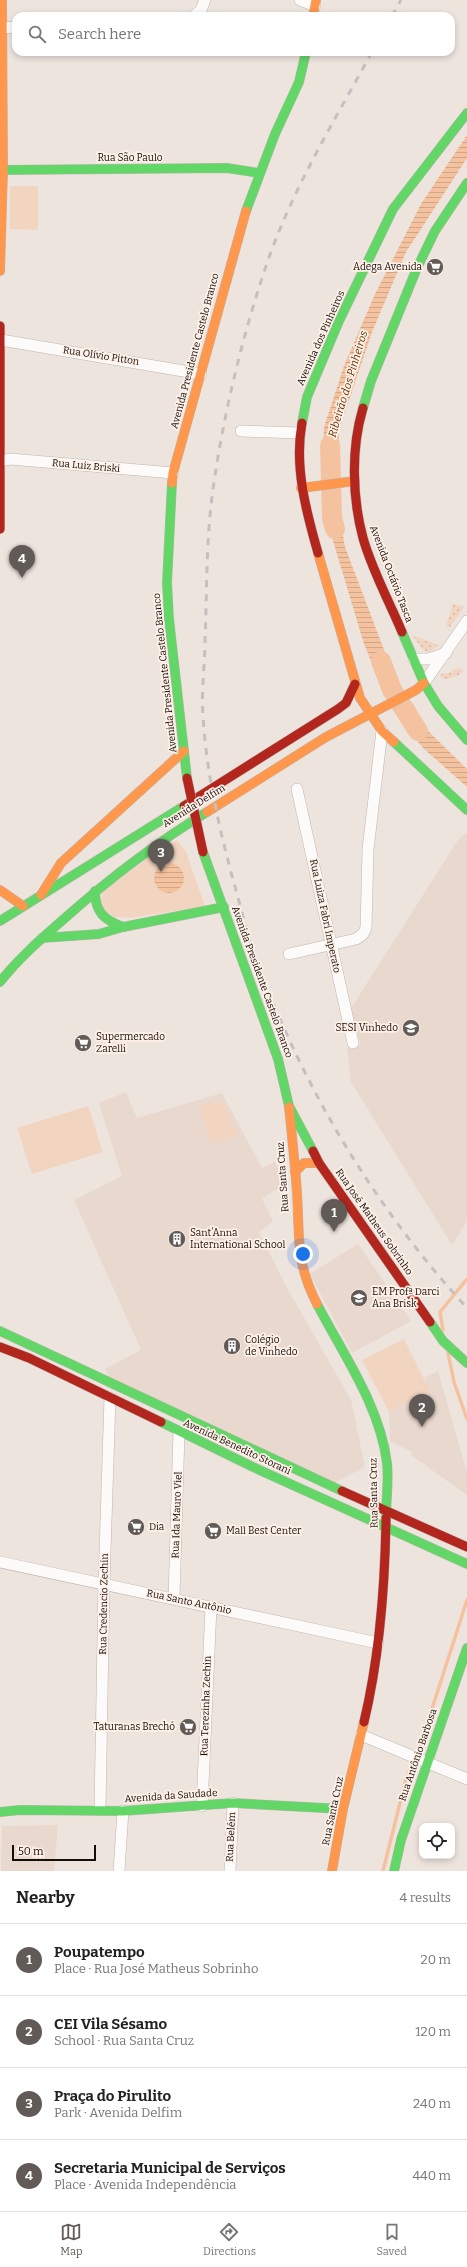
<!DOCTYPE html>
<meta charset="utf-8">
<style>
body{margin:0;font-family:Bitter,serif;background:#f2f2f2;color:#222}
.controls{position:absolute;right:12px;bottom:12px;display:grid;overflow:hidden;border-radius:8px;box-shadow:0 2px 6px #0003}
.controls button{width:36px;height:36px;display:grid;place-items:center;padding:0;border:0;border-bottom:1px solid #e0e0e0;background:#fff;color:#222;font:20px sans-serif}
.scale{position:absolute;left:12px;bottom:10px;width:84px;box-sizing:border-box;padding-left:4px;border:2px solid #150f0c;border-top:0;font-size:11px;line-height:14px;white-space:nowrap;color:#150f0c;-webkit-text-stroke:3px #fff1e8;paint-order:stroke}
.you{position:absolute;left:303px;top:1254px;width:14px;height:14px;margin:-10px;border:3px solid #fff;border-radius:50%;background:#1a73e8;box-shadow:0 0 0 6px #1a73e833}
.badge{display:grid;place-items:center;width:26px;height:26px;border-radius:50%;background:#615a56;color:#fff;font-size:13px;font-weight:700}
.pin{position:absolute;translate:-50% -33px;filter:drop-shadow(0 1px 2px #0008)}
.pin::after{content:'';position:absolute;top:21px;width:14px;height:12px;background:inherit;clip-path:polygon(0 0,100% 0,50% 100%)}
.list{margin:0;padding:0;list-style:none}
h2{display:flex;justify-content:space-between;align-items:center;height:52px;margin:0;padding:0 16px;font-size:17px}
h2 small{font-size:13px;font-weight:400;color:#767676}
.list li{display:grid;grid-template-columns:26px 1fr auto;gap:12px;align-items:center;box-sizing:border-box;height:72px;padding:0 16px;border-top:1px solid #e0e0e0}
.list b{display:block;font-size:15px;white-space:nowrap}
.list p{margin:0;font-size:13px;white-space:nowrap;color:#767676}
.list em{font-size:13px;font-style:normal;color:#767676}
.icon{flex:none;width:22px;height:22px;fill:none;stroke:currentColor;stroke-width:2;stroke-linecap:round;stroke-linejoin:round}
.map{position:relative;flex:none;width:467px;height:1871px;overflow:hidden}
.search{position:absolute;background:#fff;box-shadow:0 2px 6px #0003;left:12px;right:12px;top:12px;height:44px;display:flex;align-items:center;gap:10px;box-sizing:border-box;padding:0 14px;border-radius:12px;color:#767676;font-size:15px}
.sheet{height:340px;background:#fff}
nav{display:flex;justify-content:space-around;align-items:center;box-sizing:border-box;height:56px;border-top:1px solid #e0e0e0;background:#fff;font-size:11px;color:#767676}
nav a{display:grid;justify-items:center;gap:2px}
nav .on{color:#615a56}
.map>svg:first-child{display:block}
.built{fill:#e9d8cd}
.grass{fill:url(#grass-dots)}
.park{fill:#f2d5c1}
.water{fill:url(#water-rules)}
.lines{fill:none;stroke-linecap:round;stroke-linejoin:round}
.stream{stroke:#f4c29f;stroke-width:3.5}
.river{stroke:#f4c29f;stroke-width:20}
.street-casing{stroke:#bcb5b0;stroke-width:12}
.fast-casing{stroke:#bcb5b0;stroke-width:10}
.slow-casing{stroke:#bcb5b0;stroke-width:10}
.jam-casing{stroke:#bcb5b0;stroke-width:10}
.street{stroke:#fcfbfa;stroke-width:11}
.fast{stroke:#63d668;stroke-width:9}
.slow{stroke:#ff974d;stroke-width:9}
.jam{stroke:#b3261e;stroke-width:9}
.rail{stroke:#c3c0bf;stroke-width:3;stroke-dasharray:7 7;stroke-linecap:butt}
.jam-bridge-casing{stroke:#bcb5b0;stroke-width:10;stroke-linecap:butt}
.jam-bridge{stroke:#b3261e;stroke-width:9}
.labels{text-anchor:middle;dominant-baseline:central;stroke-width:3.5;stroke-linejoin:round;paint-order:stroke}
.street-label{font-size:10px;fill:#150f0c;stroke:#fff1e8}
.poi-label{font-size:10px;fill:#150f0c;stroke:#fff1e8;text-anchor:start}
.water-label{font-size:11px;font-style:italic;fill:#663200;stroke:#fff1e8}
</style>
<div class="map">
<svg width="467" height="1871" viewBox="0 0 467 1871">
<defs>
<pattern id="grass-dots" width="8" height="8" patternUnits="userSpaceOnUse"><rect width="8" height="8" fill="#f2d5c1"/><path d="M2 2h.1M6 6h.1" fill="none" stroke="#cfb6a5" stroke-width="1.8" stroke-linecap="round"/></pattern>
<pattern id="water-rules" width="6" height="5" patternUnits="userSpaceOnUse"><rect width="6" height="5" fill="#f4c29f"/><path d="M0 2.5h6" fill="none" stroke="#d0a688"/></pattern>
</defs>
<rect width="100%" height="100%" fill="#eee4de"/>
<g class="built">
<polygon points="465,833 467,834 467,1221 452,1245 351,1082 347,1047 361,1045 350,1010 458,840"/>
<polygon points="126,1092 137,1118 222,1093 262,1168 275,1162 286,1183 262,1199 273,1221 259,1232 285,1284 351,1400 365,1467 334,1483 109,1377 105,1369 141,1350 74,1200 122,1176 99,1103"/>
<polygon points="358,1244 411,1321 352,1353 310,1274"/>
<polygon points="438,1371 467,1473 467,1495 411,1455 412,1452 390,1441 389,1412 430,1391 424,1378"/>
<polygon points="58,1825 54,1871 1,1871 2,1826"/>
</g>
<g class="grass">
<polygon points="453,604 464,607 450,627 446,626"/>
<polygon points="412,635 439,645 430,652 424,651"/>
<polygon points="458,668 463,671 458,676 445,679 440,677 441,674 449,673"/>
</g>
<g class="park">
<polygon points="10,186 38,186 38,230 10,229"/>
<polygon points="177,840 186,852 205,906 131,918 114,917 99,907 103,892 160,849"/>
<polygon points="223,1101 238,1136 211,1144 199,1106"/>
<polygon points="88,1106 103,1152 32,1174 17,1128"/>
<polygon points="404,1339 430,1391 389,1412 362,1360"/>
</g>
<g class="water">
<polygon points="467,135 467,158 406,252 372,332 339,430 338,473 322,473 324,427 344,366 375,294 421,204"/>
<polygon points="337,501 345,547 397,684 383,690 364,644 322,504"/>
<polygon points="413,703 423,726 467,769 467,787 423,748 396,714"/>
<circle cx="169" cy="878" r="15"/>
</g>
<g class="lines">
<g class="stream">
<polyline points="443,1330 440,1312 467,1279"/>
<polyline points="448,1353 454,1382 467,1419"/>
<polyline points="383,1871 406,1779 420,1746 467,1600"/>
</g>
<g class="river">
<polyline points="330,445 332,518 335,529"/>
<polyline points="381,661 392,690 418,731"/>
</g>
<defs>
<g id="street">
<polyline points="300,0 315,6"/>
<polyline points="194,16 201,10 205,0"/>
<polyline points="2,28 16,27"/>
<polyline points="1,340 201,374"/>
<polyline points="241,431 300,433"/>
<polyline points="0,461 10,459 173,473"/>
<polyline points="414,659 429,659 446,653"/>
<polyline points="424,683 467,621"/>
<polyline points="297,789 353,1043"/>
<polyline points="289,954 356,939 363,934 366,928 368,849 382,731"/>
<polyline points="0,1562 378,1643"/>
<polyline points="174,1598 179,1432"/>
<polyline points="361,1735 467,1779"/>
<polyline points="202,1806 211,1607"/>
<polyline points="100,1809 104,1583 110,1398"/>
<polyline points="119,1871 123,1811"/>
<polyline points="230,1871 233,1803"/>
</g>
<g id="fast">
<polyline points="0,170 227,168 259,173"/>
<polyline points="246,211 275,134 299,82 306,52"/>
<polyline points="363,408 371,381 417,268 435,231 467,183"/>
<polyline points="302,423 307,397 339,321 393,209 467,113"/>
<polyline points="172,483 167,583 169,619 187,778"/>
<polyline points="402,632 424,683 438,706 467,740"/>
<polyline points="394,742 467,810"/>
<polyline points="203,852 278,1059 289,1106 313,1151"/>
<path d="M95 891C95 912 104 920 123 927"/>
<polyline points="0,921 184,806"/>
<polyline points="42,938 99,934 123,927 224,907"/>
<path d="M0 982C19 958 42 938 65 918 110 878 156 843 207 812"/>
<path d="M317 1304C343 1354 380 1406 387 1463 389 1481 386 1500 386 1518"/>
<polyline points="430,1322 443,1341 467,1363"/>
<polyline points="0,1331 342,1491"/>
<polyline points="161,1422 253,1467 467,1564"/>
<polyline points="0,1812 20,1810 123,1811 233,1803 343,1809"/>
<polyline points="394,1871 401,1840 467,1648"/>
</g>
<g id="slow">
<polyline points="313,16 316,0"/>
<polyline points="0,271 3,170 2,0"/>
<polyline points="172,483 173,473 246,211"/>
<polyline points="301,488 355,481"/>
<polyline points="318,553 360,698 382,731 394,742"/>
<polyline points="207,812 326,737 416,690 424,683"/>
<polyline points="0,890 23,906"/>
<polyline points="41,895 61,863 184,751"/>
<path d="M289 1107C292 1136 295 1164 297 1193 300 1238 295 1261 317 1304"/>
<polyline points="295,1172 304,1163 319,1163"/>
<polyline points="332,1871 343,1809 364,1722"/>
</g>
<g id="jam">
<polyline points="0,326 0,529"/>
<path d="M363 408C351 448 352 497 363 538 372 570 389 601 402 632"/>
<path d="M302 423C294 466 306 511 318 553"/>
<polyline points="184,806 338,709 346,703 355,684"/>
<polyline points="313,1151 319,1163 430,1322"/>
<polyline points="0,1347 29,1358 161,1422"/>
<polyline points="342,1491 467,1547"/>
<path d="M364 1722C380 1655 385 1587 386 1518"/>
</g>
</defs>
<use href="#street" class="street-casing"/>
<use href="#fast" class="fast-casing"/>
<use href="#slow" class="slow-casing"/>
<use href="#jam" class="jam-casing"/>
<use href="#street" class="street"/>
<use href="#fast" class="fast"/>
<use href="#slow" class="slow"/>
<use href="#jam" class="jam"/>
<g class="rail">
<polyline points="392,16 401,0"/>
<path d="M372 52C333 123 289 195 264 272 240 345 222 421 212 497 206 545 207 593 205 640 205 665 201 690 203 715 206 770 218 823 232 876 241 906 247 938 259 967 306 1093 377 1210 467 1308"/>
</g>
<defs>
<polyline id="jam-bridge" points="187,778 203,852"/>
</defs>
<use href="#jam-bridge" class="jam-bridge-casing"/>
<use href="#jam-bridge" class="jam-bridge"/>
</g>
<defs>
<symbol id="supermarket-disc" viewBox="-11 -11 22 22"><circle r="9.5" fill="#615a56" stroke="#fff1e8"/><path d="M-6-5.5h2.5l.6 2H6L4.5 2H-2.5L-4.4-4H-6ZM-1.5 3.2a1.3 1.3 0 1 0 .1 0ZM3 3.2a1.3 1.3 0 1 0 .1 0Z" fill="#fff"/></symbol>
<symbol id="school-disc" viewBox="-11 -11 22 22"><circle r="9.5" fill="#615a56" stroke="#fff1e8"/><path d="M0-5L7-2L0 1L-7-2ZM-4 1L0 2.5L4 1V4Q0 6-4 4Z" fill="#fff"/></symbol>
<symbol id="building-disc" viewBox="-11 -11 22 22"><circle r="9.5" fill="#615a56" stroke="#fff1e8"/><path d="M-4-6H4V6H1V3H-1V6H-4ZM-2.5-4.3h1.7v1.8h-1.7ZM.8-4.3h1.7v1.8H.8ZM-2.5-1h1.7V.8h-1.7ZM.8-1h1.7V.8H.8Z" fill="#fff"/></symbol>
</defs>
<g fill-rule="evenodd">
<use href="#supermarket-disc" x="425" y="257" width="20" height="20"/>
<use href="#school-disc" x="401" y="1018" width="20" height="20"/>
<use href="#supermarket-disc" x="73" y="1033" width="20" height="20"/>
<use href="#building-disc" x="167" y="1229" width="20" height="20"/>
<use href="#school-disc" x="349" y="1288" width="20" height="20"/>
<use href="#building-disc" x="222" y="1336" width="20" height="20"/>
<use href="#supermarket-disc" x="126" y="1517" width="20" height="20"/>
<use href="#supermarket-disc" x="203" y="1521" width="20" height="20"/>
<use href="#supermarket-disc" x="178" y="1717" width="20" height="20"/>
</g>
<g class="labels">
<g class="street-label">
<text x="130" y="158">Rua São Paulo</text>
<text transform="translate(321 338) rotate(-66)">Avenida dos Pinheiros</text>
<text transform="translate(195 351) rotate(-75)">Avenida Presidente Castelo Branco</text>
<text transform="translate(101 356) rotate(9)">Rua Olívio Pitton</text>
<text transform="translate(86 466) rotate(5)">Rua Luiz Briski</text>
<text transform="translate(391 574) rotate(69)">Avenida Octávio Tasca</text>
<text transform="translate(165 673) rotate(-96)">Avenida Presidente Castelo Branco</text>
<text transform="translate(194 806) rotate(-32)">Avenida Delfim</text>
<text transform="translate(325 916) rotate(78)">Rua Luiza Fabri Imperato</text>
<text transform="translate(262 982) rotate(70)">Avenida Presidente Castelo Branco</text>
<text transform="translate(283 1177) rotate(-94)">Rua Santa Cruz</text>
<text transform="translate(374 1222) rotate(55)">Rua José Matheus Sobrinho</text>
<text transform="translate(237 1447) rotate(25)">Avenida Benedito Storani</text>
<text transform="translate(374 1493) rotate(-91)">Rua Santa Cruz</text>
<text transform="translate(177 1515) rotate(-88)">Rua Ida Mauro Viel</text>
<text transform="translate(189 1602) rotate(12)">Rua Santo Antônio</text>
<text transform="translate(104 1604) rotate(-89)">Rua Credencio Zechin</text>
<text transform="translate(206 1706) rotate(-88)">Rua Terezinha Zechin</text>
<text transform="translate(418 1755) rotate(-71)">Rua Antônio Barbosa</text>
<text transform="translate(171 1796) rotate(-4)">Avenida da Saudade</text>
<text transform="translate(333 1811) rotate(-78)">Rua Santa Cruz</text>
<text transform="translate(231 1837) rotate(-87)">Rua Belém</text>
</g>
<g class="poi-label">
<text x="422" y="267" text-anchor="end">Adega Avenida</text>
<text x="398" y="1028" text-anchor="end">SESI Vinhedo</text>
<text x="96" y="1037">Supermercado<tspan x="96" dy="12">Zarelli</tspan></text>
<text x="190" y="1233">Sant'Anna<tspan x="190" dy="12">International School</tspan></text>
<text x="372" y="1292">EM Profª Darci<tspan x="372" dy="12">Ana Brisk</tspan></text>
<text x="245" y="1340">Colégio<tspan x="245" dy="12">de Vinhedo</tspan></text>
<text x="149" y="1527">Dia</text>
<text x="226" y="1531">Mall Best Center</text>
<text x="175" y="1727" text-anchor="end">Taturanas Brechó</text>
</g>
<g class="water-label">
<text transform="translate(348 384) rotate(-73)">Ribeirão dos Pinheiros</text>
</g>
</g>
</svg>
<div class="controls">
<button><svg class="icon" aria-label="locate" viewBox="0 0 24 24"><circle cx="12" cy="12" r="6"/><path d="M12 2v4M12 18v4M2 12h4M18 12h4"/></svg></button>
</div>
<div class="scale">50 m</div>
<div class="you"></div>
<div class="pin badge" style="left:334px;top:1232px">1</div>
<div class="pin badge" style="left:422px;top:1427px">2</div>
<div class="pin badge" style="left:161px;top:872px">3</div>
<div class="pin badge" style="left:22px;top:578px">4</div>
<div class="search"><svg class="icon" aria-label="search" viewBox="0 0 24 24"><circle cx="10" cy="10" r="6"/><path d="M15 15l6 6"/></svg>Search here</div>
</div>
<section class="sheet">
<h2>Nearby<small>4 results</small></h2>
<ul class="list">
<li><span class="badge">1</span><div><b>Poupatempo</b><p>Place · Rua José Matheus Sobrinho</p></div><em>20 m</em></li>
<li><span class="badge">2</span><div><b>CEI Vila Sésamo</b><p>School · Rua Santa Cruz</p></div><em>120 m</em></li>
<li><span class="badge">3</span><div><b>Praça do Pirulito</b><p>Park · Avenida Delfim</p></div><em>240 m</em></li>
<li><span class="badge">4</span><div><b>Secretaria Municipal de Serviços</b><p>Place · Avenida Independência</p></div><em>440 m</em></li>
</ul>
</section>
<nav>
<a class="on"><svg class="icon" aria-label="map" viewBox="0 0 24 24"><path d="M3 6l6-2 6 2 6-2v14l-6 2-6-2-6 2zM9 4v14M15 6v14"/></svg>Map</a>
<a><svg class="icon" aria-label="directions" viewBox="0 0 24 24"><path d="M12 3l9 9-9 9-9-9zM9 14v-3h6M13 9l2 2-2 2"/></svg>Directions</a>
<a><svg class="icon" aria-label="saved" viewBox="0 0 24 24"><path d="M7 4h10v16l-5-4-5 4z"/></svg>Saved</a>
</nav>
